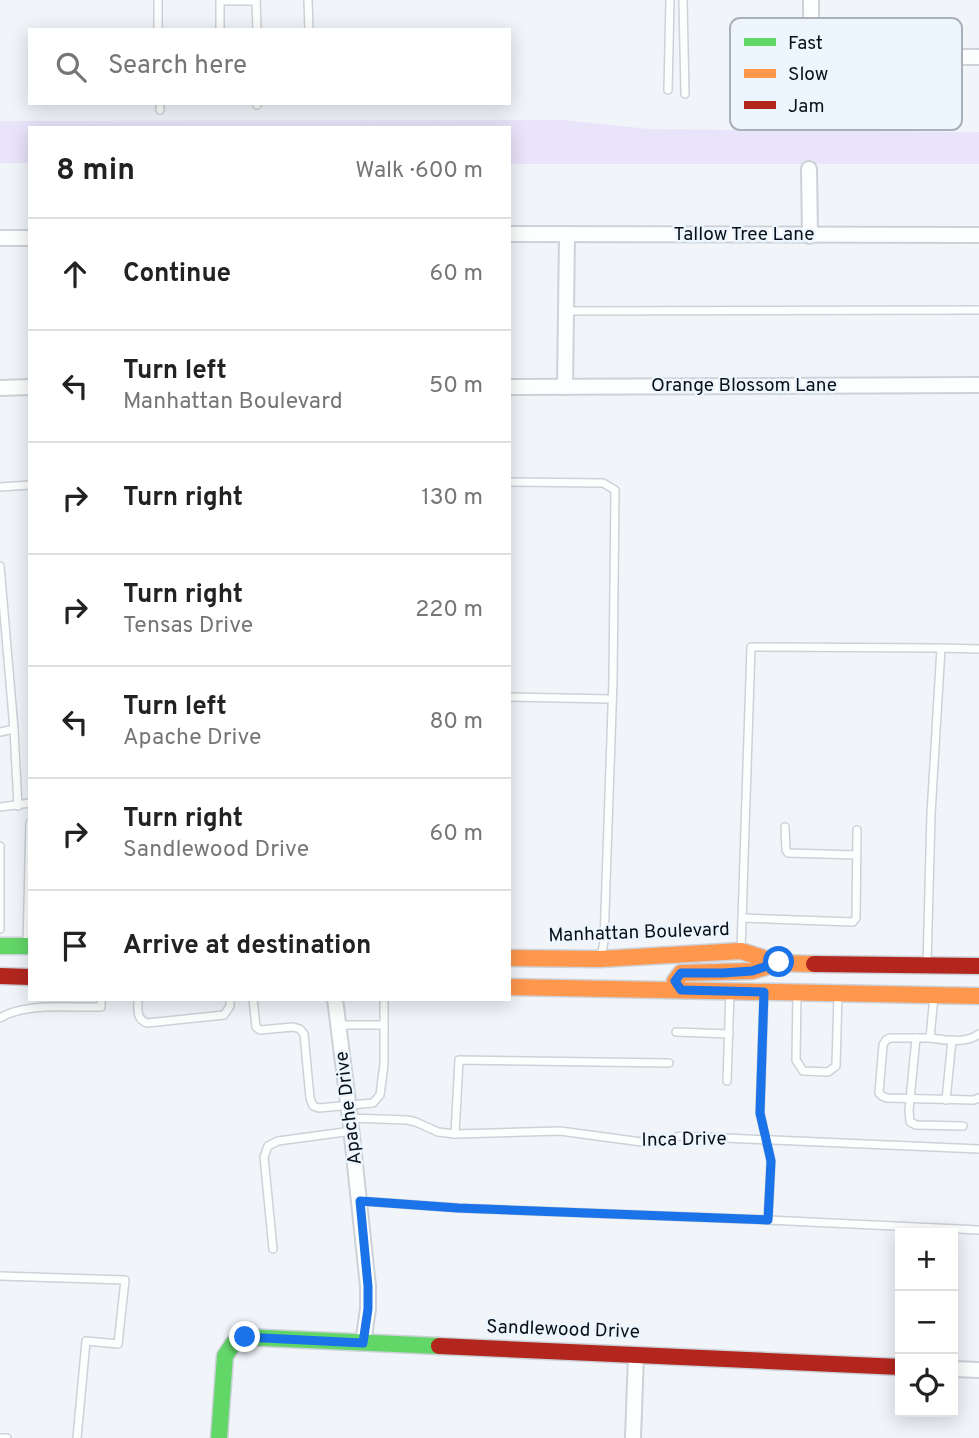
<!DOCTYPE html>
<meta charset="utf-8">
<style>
body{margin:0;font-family:Overpass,sans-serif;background:#f2f2f2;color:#222}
.controls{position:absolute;right:21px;bottom:21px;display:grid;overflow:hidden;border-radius:0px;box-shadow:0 4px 18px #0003}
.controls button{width:63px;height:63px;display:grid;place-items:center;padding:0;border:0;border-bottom:2px solid #e0e0e0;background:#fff;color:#222;font:35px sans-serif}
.stop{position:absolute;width:21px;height:21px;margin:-16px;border:5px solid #1a73e8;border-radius:50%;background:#fff}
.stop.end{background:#1a73e8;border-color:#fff;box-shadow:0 2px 7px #0008}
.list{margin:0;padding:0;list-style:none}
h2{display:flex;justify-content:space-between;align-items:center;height:91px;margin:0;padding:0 28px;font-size:30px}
h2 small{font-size:23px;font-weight:400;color:#767676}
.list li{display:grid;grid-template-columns:46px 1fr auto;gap:21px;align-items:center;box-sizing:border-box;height:112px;padding:0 28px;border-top:2px solid #e0e0e0}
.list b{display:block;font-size:26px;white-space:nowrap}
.list p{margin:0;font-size:23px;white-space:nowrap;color:#767676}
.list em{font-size:23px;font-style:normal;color:#767676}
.icon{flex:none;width:38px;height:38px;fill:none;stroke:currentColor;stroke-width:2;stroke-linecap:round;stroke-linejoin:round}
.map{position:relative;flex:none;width:979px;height:1438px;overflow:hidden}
.search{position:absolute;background:#fff;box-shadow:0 4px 18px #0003;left:28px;top:28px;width:483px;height:77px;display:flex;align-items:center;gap:18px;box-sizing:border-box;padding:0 24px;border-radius:0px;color:#767676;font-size:26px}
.panel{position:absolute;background:#fff;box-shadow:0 4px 18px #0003;left:28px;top:126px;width:483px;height:875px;border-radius:0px}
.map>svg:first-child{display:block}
.green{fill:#eae4fa}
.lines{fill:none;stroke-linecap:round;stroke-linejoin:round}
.lane-casing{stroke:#ccd2d8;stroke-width:10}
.street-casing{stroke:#ccd2d8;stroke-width:18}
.fast-casing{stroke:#ccd2d8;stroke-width:19}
.slow-casing{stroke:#ccd2d8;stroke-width:19}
.jam-casing{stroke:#ccd2d8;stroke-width:19}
.lane{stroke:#fdfefe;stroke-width:7}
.street{stroke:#fdfefe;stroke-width:14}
.fast{stroke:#63d668;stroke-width:16}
.slow{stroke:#ff974d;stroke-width:16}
.jam{stroke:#b3261e;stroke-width:16}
.route{stroke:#1a73e8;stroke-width:9}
.labels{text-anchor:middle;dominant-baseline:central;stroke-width:5;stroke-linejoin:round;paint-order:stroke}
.street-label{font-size:19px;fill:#091017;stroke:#edf5fe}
.key{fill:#edf5fe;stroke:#a9b0b9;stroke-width:2}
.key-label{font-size:19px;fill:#091017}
</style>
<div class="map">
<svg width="979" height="1438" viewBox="0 0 979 1438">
<rect width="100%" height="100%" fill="#f1f5fa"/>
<polygon class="green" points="564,120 649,129 979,132 979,164 509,164 509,128 30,128 30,163 0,163 0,121"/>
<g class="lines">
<defs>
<g id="lane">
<polyline points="158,0 158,30"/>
<polyline points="256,0 257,30"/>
<polyline points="308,0 309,30"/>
<polyline points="683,0 685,94"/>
<polyline points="220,30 220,1 256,1"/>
<polyline points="668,90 670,0"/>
<polyline points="160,103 160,110"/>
<polyline points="257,103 257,105"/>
<polyline points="566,311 979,310"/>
<polyline points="509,482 603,483 615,490 613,680 604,941 601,958"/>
<polyline points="0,487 30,485"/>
<polyline points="0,566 14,729 18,806"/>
<polyline points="509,697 612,699"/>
<polyline points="0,732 14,729"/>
<polyline points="0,807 30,803"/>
<polyline points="785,827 786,850 788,853 856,855"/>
<polyline points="0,846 0,929"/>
<polyline points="742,918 853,922 856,918 857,830"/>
<polyline points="27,946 30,823"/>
<polyline points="741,950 751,647 941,648"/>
<polyline points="927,965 931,814 941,648 979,649"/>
<polyline points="797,993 796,1060 803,1071 828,1072 836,1066 838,994"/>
<polyline points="764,994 760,1113 771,1161 768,1220"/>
<path d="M934 996 930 1038C945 1040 966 1044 979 1034"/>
<path d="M138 999C138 1010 136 1019 147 1023L224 1015 230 1006V999"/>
<polyline points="253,999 256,1027 260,1030 293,1027 300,1029 304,1034 310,1098 313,1106 319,1108 373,1103 380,1095 384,1064 384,999"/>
<path d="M0 1018C26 1002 71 1008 101 1007V999"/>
<polyline points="338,1025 384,1025"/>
<polyline points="676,1032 729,1034"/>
<polyline points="916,1038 909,1110 910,1122 916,1125 963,1126"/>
<polyline points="930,1038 890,1038 886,1040 883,1045 879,1093 882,1096 887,1098 974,1100 979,1098"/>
<polyline points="727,1081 730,992"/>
<polyline points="946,1100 952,1040"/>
<polyline points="350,1118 407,1120 416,1122 438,1132 455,1134 560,1131 649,1143 665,1141 680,1136 979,1149"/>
<polyline points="455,1134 459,1060 669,1063"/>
<polyline points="360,1201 458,1208 768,1220 979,1230"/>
<polyline points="273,1249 264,1157 268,1146 278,1141 352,1131"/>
<polyline points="0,1276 125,1280 118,1344 86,1341 77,1438"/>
<polyline points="0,1438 7,1438"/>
</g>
<g id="street">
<polyline points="811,0 812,121"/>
<polyline points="811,56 979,57"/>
<polyline points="809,169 810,236"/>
<polyline points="509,234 979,235"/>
<polyline points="0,238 30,238"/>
<polyline points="509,387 979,385"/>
<polyline points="565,387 567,234"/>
<polyline points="0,388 30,387"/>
<polyline points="335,999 350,1118 368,1286 368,1309 363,1343"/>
<polyline points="953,1369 979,1370"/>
<polyline points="633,1438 636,1355"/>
</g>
<g id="fast">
<polyline points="0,946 30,946"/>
<polyline points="219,1438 225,1356 233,1344 245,1337 439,1346"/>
</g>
<g id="slow">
<polyline points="509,958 600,959 741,951 779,963 814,964"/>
<polyline points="509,987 979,996"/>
<polyline points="681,990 675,981 681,973 752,971 779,963"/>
</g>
<g id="jam">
<polyline points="814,964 979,966"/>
<polyline points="0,976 30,977"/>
<polyline points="439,1346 900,1367"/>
</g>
</defs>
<use href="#lane" class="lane-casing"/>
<use href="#street" class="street-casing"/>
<use href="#fast" class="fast-casing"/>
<use href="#slow" class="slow-casing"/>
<use href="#jam" class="jam-casing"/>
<use href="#lane" class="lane"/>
<use href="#street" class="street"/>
<use href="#fast" class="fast"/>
<use href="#slow" class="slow"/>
<use href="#jam" class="jam"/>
</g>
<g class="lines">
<polyline class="route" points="245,1337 363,1343 368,1309 368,1286 360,1201 458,1208 768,1220 771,1161 760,1113 764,992 681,990 675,981 681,973 723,973 752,971 779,962"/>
</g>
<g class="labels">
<g class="street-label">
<text x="744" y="235">Tallow Tree Lane</text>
<text x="744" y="386">Orange Blossom Lane</text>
<text transform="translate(639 933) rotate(-2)">Manhattan Boulevard</text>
<text transform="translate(349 1108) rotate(-97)">Apache Drive</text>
<text transform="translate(684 1140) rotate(-1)">Inca Drive</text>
<text transform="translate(563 1330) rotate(2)">Sandlewood Drive</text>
</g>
</g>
<rect x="730" y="18" width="232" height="112" rx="10" class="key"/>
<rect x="744" y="38" width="32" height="8" fill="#63d668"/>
<rect x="744" y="69" width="32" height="9" fill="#ff974d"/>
<rect x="744" y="101" width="32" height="8" fill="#b3261e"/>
<g class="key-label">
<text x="788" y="49">Fast</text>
<text x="788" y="80">Slow</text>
<text x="788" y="112">Jam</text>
</g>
</svg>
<div class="controls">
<button>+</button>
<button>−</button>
<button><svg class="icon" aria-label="locate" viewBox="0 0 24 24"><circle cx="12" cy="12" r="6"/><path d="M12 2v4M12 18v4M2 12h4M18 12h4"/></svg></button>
</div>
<div class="stop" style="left:779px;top:962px"></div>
<div class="stop end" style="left:245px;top:1337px"></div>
<div class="search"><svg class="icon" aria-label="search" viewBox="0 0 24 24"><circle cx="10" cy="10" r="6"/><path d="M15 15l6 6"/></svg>Search here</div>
<section class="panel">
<h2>8 min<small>Walk · 600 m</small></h2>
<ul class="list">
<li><svg class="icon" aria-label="ahead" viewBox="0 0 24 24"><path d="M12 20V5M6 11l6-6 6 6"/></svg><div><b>Continue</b></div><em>60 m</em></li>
<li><svg class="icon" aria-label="left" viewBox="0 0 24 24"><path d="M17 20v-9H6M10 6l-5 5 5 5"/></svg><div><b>Turn left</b><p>Manhattan Boulevard</p></div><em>50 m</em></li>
<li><svg class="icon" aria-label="right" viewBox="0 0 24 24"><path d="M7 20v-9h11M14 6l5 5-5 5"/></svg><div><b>Turn right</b></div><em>130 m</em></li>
<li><svg class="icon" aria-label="right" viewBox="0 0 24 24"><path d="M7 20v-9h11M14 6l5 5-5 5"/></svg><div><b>Turn right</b><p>Tensas Drive</p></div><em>220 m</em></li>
<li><svg class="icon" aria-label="left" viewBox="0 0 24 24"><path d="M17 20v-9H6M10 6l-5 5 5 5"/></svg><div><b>Turn left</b><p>Apache Drive</p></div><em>80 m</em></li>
<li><svg class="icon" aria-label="right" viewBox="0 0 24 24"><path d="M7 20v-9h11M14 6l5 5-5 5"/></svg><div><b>Turn right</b><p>Sandlewood Drive</p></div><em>60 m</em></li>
<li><svg class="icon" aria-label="arrive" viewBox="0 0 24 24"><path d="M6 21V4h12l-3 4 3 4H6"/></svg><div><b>Arrive at destination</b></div></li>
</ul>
</section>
</div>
